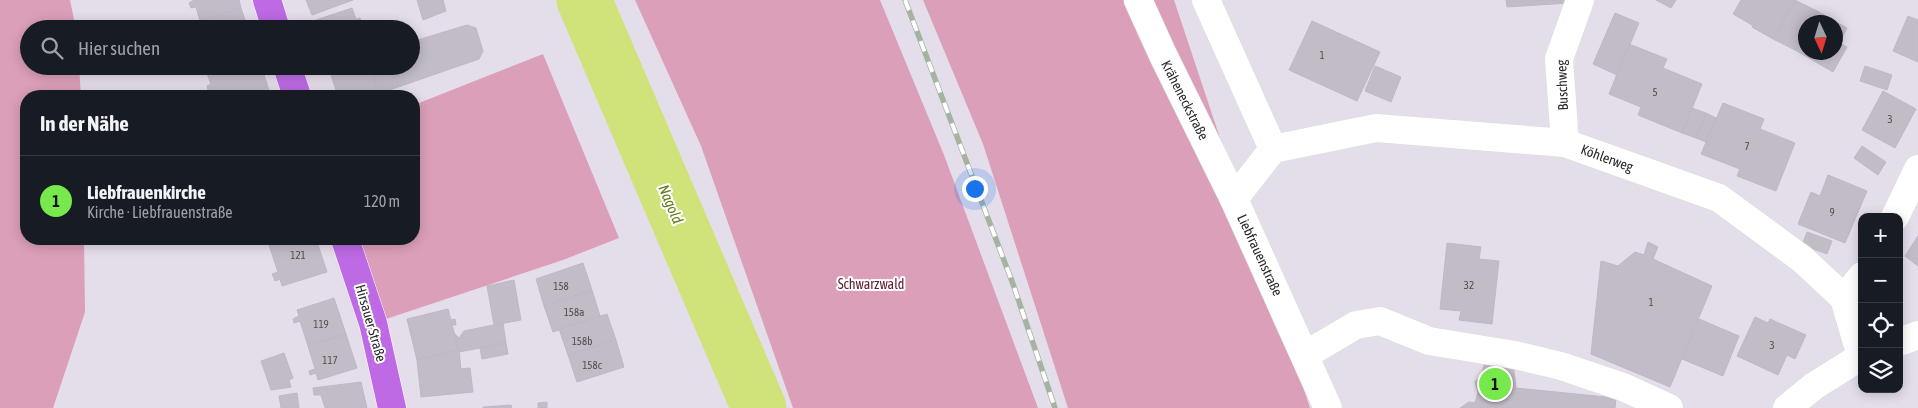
<!DOCTYPE html>
<html lang="de">
<meta charset="utf-8">
<style>
body{margin:0;font-family:"Asap Condensed",sans-serif;background:#20242c;color:#f1f3f6}
.controls{position:absolute;right:15px;bottom:15px;display:grid;overflow:hidden;border-radius:10px;box-shadow:0 2px 12px #0003}
.controls button{width:45px;height:45px;display:grid;place-items:center;padding:0;border:0;border-bottom:1px solid #363941;background:#171b24;color:#f1f3f6;font:25px sans-serif}
.compass{position:absolute;left:1798px;top:15px;width:45px;height:45px;border-radius:50%;background:#171b24;box-shadow:0 2px 12px #0003;rotate:176deg}
.you{position:absolute;left:974px;top:188px;width:18px;height:18px;margin:-12px;border:4px solid #fff;border-radius:50%;background:#1a73e8;box-shadow:0 0 0 8px #1a73e833}
.badge{display:grid;place-items:center;width:32px;height:32px;border-radius:50%;background:#77e94c;color:#111;font-size:16px;font-weight:700}
.pin{position:absolute;translate:-50% -50%;border:2px solid #fff;box-shadow:0 1px 5px #0006}
.list{margin:0;padding:0;list-style:none}
h2{display:flex;justify-content:space-between;align-items:center;height:65px;margin:0;padding:0 20px;font-size:21px}
h2 small{font-size:16px;font-weight:400;color:#9ea1a6}
.list li{display:grid;grid-template-columns:32px 1fr auto;gap:15px;align-items:center;box-sizing:border-box;height:90px;padding:0 20px;border-top:1px solid #363941}
.list b{display:block;font-size:19px;white-space:nowrap}
.list p{margin:0;font-size:16px;white-space:nowrap;color:#9ea1a6}
.list em{font-size:16px;font-style:normal;color:#9ea1a6}
.icon{flex:none;width:28px;height:28px;fill:none;stroke:currentColor;stroke-width:2;stroke-linecap:round;stroke-linejoin:round}
.map{position:relative;flex:none;width:1918px;height:408px;overflow:hidden}
.search{position:absolute;background:#171b24;box-shadow:0 2px 12px #0003;left:20px;top:20px;width:400px;height:55px;display:flex;align-items:center;gap:12px;box-sizing:border-box;padding:0 18px;border-radius:28px;color:#9ea1a6;font-size:19px}
.panel{position:absolute;background:#171b24;box-shadow:0 2px 12px #0003;left:20px;top:90px;width:400px;height:155px;border-radius:20px}
.map>svg:first-child{display:block}
.green{fill:#dc9fb9}
.lines{fill:none;stroke-linecap:round;stroke-linejoin:round}
.river{stroke:#d0e37a;stroke-width:55}
.building{fill:#c2bcc7;stroke:#c0b7c6}
.minor-casing{stroke:#d7e2d3;stroke-width:29}
.major-casing{stroke:#fff;stroke-width:29}
.minor{stroke:#fff;stroke-width:28}
.major{stroke:#bd6ae4;stroke-width:28}
.rail-casing{stroke:#a5b3a1;stroke-width:5.5}
.rail{stroke:#fff;stroke-width:4;stroke-dasharray:11;stroke-linecap:butt}
.labels{text-anchor:middle;dominant-baseline:central;stroke-width:4;stroke-linejoin:round;paint-order:stroke}
.number-label{font-size:11px;fill:#504e51}
.street-label{font-size:14px;fill:#2a2a2a;stroke:#fff}
.park-label{font-size:14px;fill:#612133;stroke:#fff}
.water-label{font-size:15px;font-style:italic;fill:#637c19;stroke:#fff}
</style>
<div class="map">
<svg width="1918" height="408" viewBox="0 0 1918 408">
<rect width="100%" height="100%" fill="#e4deeb"/>
<g class="green">
<polygon points="0,0 70,0 76,29 29,29 29,66 79,66 81,96 26,96 26,239 84,239 85,312 53,408 0,408"/>
<polygon points="635,0 880,0 944,155 1038,408 793,408 701,146"/>
<polygon points="923,0 1174,0 1310,408 1068,408 983,144"/>
<polygon points="543,54 619,238 563,260 386,319 359,239 414,239 414,105"/>
</g>
<g class="lines">
<polyline class="river" points="584,0 759,408"/>
</g>
<g class="building">
<polygon points="194,0 239,0 241,8 200,21 196,7 191,8 189,3"/>
<polygon points="306,0 353,0 312,15"/>
<polygon points="417,0 443,0 446,11 423,20"/>
<polygon points="1506,0 1568,0 1569,3 1507,7"/>
<polygon points="1656,0 1676,0 1671,8"/>
<polygon points="1741,0 1766,0 1752,25 1733,14"/>
<polygon points="1767,0 1795,0 1773,39 1752,27"/>
<polygon points="1795,0 1817,11 1811,22 1806,22 1806,32 1795,50 1773,39"/>
<polygon points="241,8 248,29 203,29 200,21"/>
<polygon points="352,8 356,19 360,18 361,21 357,22 359,29 316,29 313,21"/>
<polygon points="1817,11 1847,28 1839,43 1847,47 1833,72 1795,50 1806,32 1806,52 1836,52 1836,22 1811,22"/>
<polygon points="1615,13 1639,23 1617,75 1593,64"/>
<polygon points="1908,16 1918,20 1918,62 1893,51"/>
<polygon points="1312,21 1380,52 1357,101 1289,70"/>
<polygon points="467,25 476,28 483,51 479,59 378,94 371,66 411,66 411,42"/>
<polygon points="1629,44 1667,59 1663,68 1702,84 1682,133 1638,115 1641,107 1609,94"/>
<polygon points="215,66 261,66 271,96 214,96 213,93 209,94 207,86 211,84 206,71"/>
<polygon points="328,66 371,66 378,94 338,96"/>
<polygon points="1375,66 1401,77 1391,102 1365,91"/>
<polygon points="1865,66 1892,75 1887,90 1860,81"/>
<polygon points="1883,91 1916,109 1895,148 1862,130"/>
<polygon points="1723,103 1764,119 1760,129 1795,143 1776,191 1737,176 1740,169 1701,154"/>
<polygon points="1692,108 1706,113 1696,138 1682,133"/>
<polygon points="1706,113 1716,118 1706,142 1696,138"/>
<polygon points="1862,146 1886,162 1878,175 1854,158"/>
<polygon points="1828,175 1867,191 1845,243 1798,224 1811,192 1820,196"/>
<polygon points="1807,232 1832,241 1827,254 1802,245"/>
<polygon points="1918,236 1918,266 1905,256"/>
<polygon points="267,239 316,239 327,272 282,286 280,279 275,281 272,274 278,272"/>
<polygon points="1648,242 1658,247 1653,259 1712,286 1670,387 1591,354 1601,261 1618,266 1635,252 1644,255"/>
<polygon points="1447,243 1481,247 1479,259 1499,261 1492,324 1459,320 1461,311 1440,309"/>
<polygon points="583,263 592,290 544,306 536,279"/>
<polygon points="514,280 521,320 494,325 487,286"/>
<polygon points="592,290 600,316 553,332 544,306"/>
<polygon points="334,298 346,334 308,346 300,321 294,323 293,319 299,316 297,310"/>
<polygon points="448,309 451,320 455,319 456,325 452,325 459,350 417,360 407,319"/>
<polygon points="607,314 616,340 568,355 559,329"/>
<polygon points="1755,317 1768,323 1770,319 1806,335 1795,359 1787,355 1778,375 1737,356"/>
<polygon points="1699,319 1739,336 1723,376 1682,359"/>
<polygon points="503,323 506,343 459,352 455,334 459,338 464,331"/>
<polygon points="346,334 357,368 318,380 316,373 310,375 309,371 315,369 308,346"/>
<polygon points="616,340 624,367 577,382 568,355"/>
<polygon points="506,343 508,354 482,359 480,348"/>
<polygon points="459,350 461,369 470,368 473,392 421,397 417,360"/>
<polygon points="284,353 293,378 289,380 291,387 271,390 261,361"/>
<polygon points="1485,360 1513,363 1516,388 1616,398 1615,408 1460,408 1469,402 1475,403 1478,392 1475,382 1482,374"/>
<polygon points="361,382 367,408 325,408 321,395 314,395 313,388"/>
<polygon points="297,393 299,408 281,408 279,396"/>
<polygon points="547,402 547,408 538,408 538,403"/>
<polygon points="511,405 512,408 483,408 483,407"/>
</g>
<g class="lines">
<defs>
<g id="minor">
<polyline points="1138,0 1163,55 1234,199 1328,408"/>
<polyline points="1206,0 1273,149"/>
<polyline points="1565,143 1559,59 1580,0"/>
<polyline points="1273,149 1376,128 1565,143 1719,198 1802,259 1844,298 1861,356"/>
<polyline points="1234,199 1273,149"/>
<polyline points="1895,217 1918,169"/>
<polyline points="1844,298 1862,276"/>
<polyline points="1899,342 1918,335"/>
<polyline points="1305,355 1356,325 1380,321 1429,341 1515,355 1561,366 1623,387 1669,408"/>
<polyline points="1787,408 1814,386 1862,356"/>
</g>
<g id="major">
<polyline points="267,0 276,29"/>
<polyline points="287,66 297,96"/>
<polyline points="345,239 373,323 392,408"/>
</g>
</defs>
<use href="#minor" class="minor-casing"/>
<use href="#major" class="major-casing"/>
<use href="#minor" class="minor"/>
<use href="#major" class="major"/>
<defs>
<polyline id="rail" points="905,0 1013,284 1055,408"/>
</defs>
<use href="#rail" class="rail-casing"/>
<use href="#rail" class="rail"/>
</g>
<g class="labels">
<g class="number-label">
<text x="1322" y="55">1</text>
<text x="1655" y="92">5</text>
<text x="1890" y="119">3</text>
<text x="1747" y="146">7</text>
<text x="1832" y="212">9</text>
<text x="298" y="255">121</text>
<text x="1469" y="285">32</text>
<text x="561" y="286">158</text>
<text x="1651" y="302">1</text>
<text x="574" y="312">158a</text>
<text x="321" y="324">119</text>
<text x="582" y="341">158b</text>
<text x="1772" y="345">3</text>
<text x="330" y="360">117</text>
<text x="592" y="365">158c</text>
</g>
<g class="street-label">
<text transform="translate(1562 85) rotate(-92)">Buschweg</text>
<text transform="translate(1185 100) rotate(63)">Kräheneckstraße</text>
<text transform="translate(1607 158) rotate(20)">Köhlerweg</text>
<text transform="translate(1260 255) rotate(65)">Liebfrauenstraße</text>
<text transform="translate(371 323) rotate(74)">Hirsauer Straße</text>
</g>
<g class="park-label">
<text x="871" y="284">Schwarzwald</text>
</g>
<g class="water-label">
<text transform="translate(671 204) rotate(67)">Nagold</text>
</g>
</g>
</svg>
<div class="controls">
<button>+</button>
<button>−</button>
<button><svg class="icon" aria-label="locate" viewBox="0 0 24 24"><circle cx="12" cy="12" r="6"/><path d="M12 2v4M12 18v4M2 12h4M18 12h4"/></svg></button>
<button><svg class="icon" aria-label="layers" viewBox="0 0 24 24"><path d="M12 4l9 5-9 5-9-5zM3 14l9 5 9-5"/></svg></button>
</div>
<svg class="compass" viewBox="-18 -18 36 36"><path d="M0-13l5 13h-10z" fill="#e53935"/><path d="M0 13l5-13h-10z" fill="#9ea1a6"/></svg>
<div class="you"></div>
<div class="pin badge" style="left:1495px;top:384px">1</div>
<div class="search"><svg class="icon" aria-label="search" viewBox="0 0 24 24"><circle cx="10" cy="10" r="6"/><path d="M15 15l6 6"/></svg>Hier suchen</div>
<section class="panel">
<h2>In der Nähe<small></small></h2>
<ul class="list">
<li><span class="badge">1</span><div><b>Liebfrauenkirche</b><p>Kirche · Liebfrauenstraße</p></div><em>120 m</em></li>
</ul>
</section>
</div>
